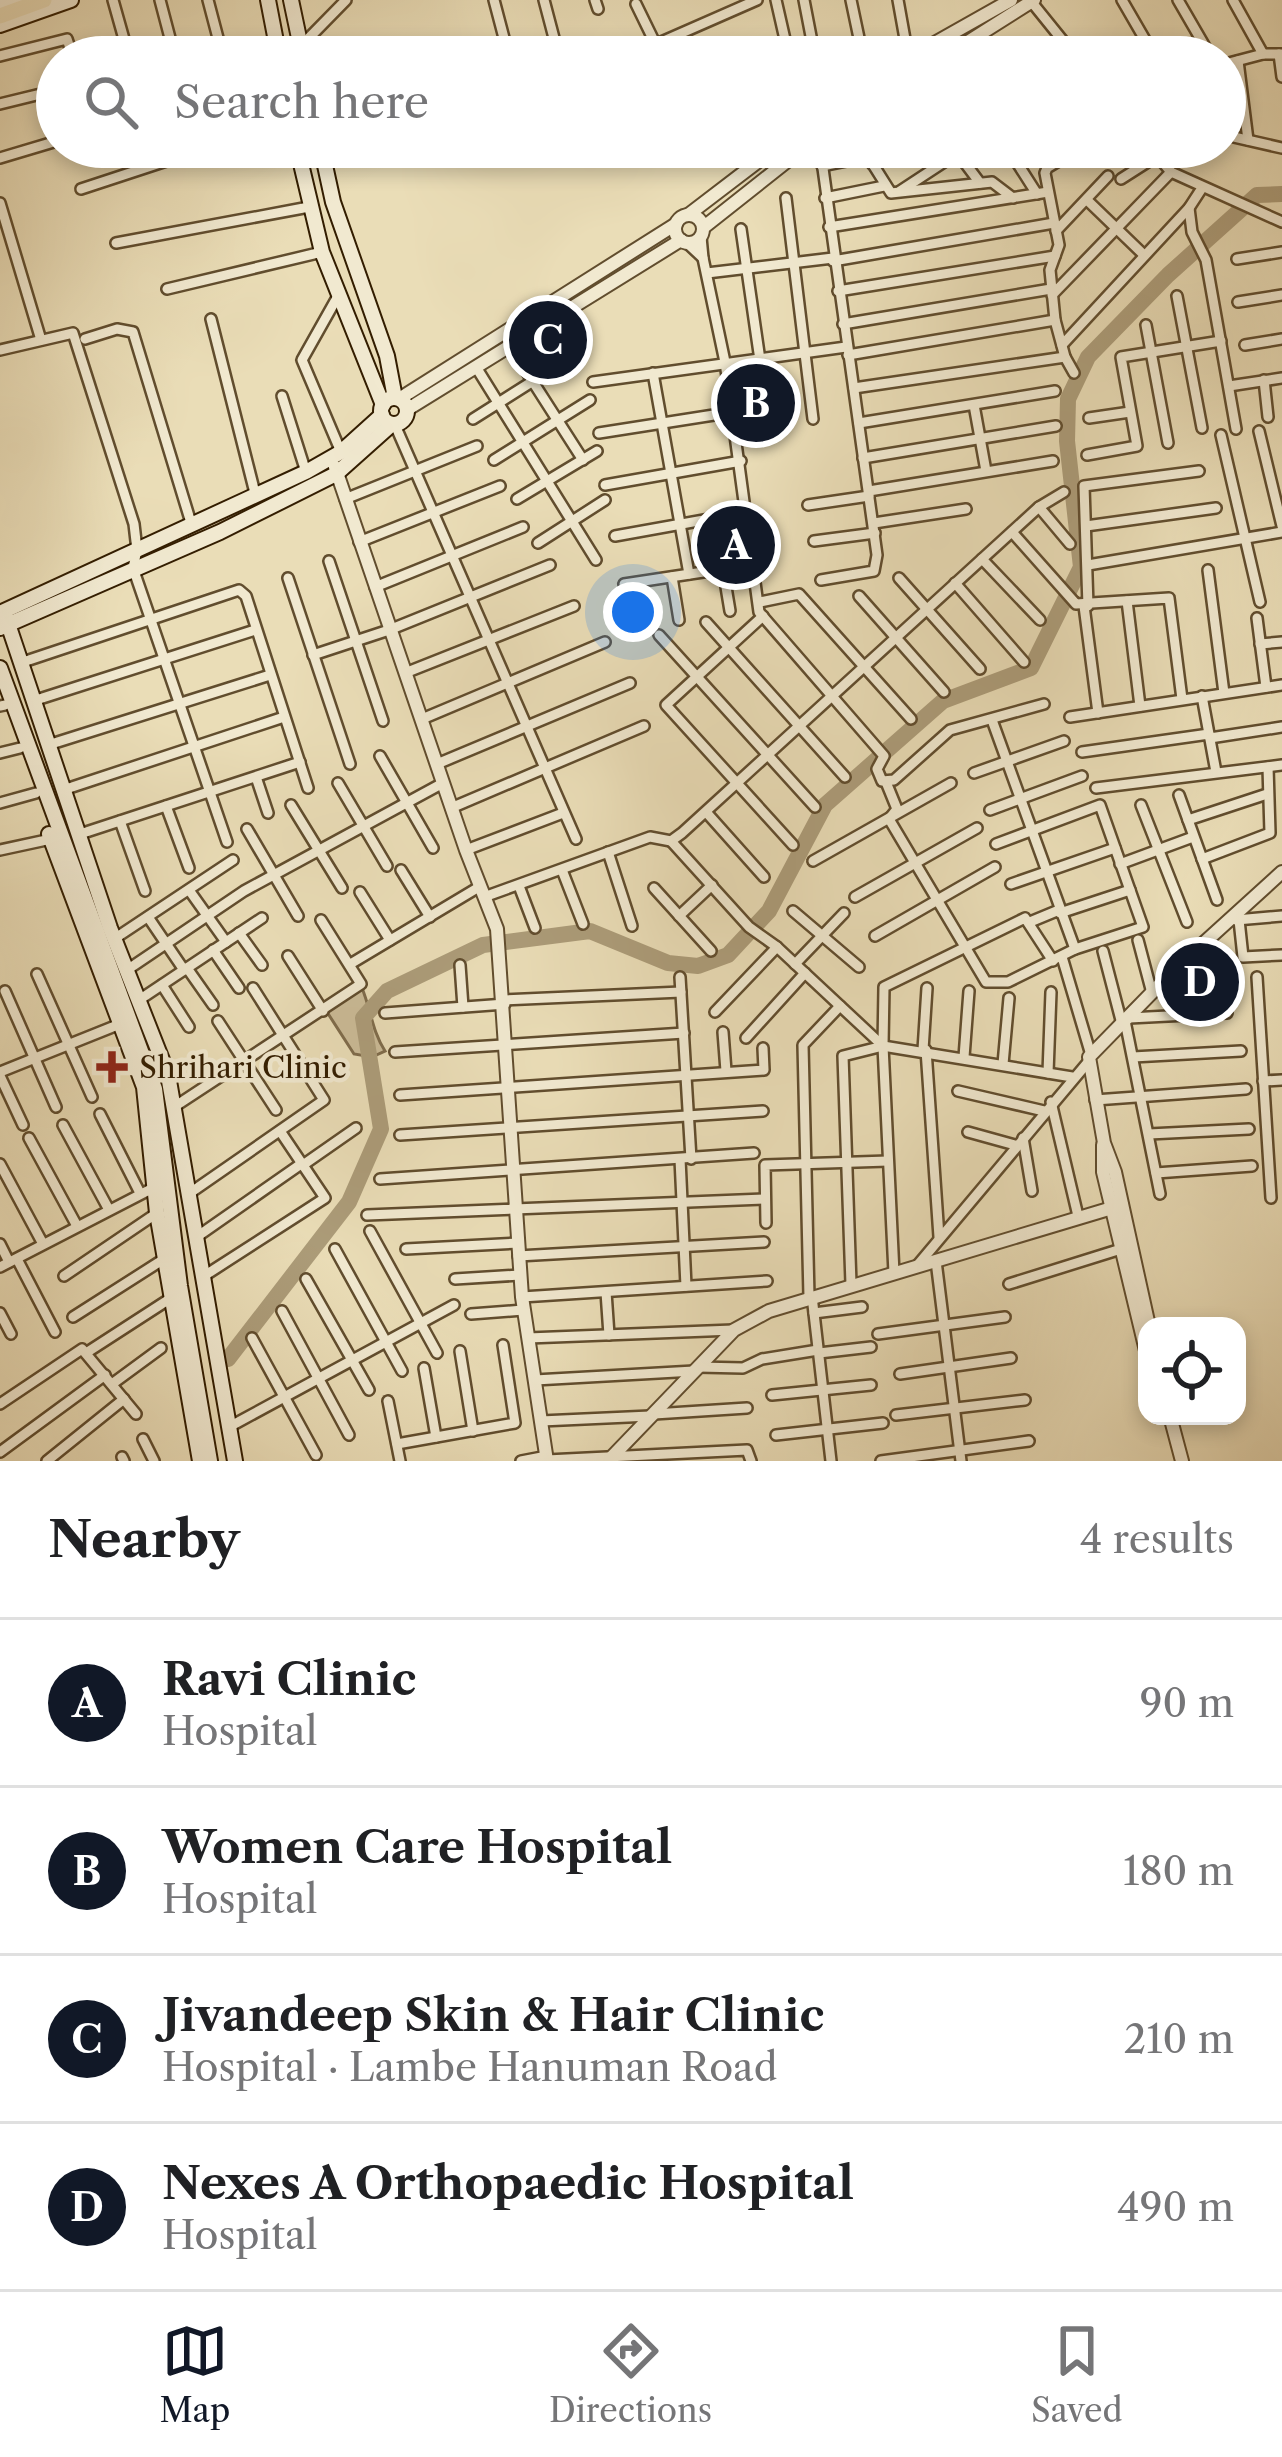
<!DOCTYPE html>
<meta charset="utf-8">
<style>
body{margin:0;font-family:"Libre Caslon Text",serif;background:#f2f2f2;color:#202124}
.controls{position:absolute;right:36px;bottom:36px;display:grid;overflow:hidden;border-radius:24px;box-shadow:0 6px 18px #0003}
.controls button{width:108px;height:108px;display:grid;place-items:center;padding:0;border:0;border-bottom:3px solid #e0e0e0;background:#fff;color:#202124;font:60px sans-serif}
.you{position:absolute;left:633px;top:612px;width:42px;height:42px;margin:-30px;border:9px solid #fff;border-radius:50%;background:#1a73e8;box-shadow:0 0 0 18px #1a73e833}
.badge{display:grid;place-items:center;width:78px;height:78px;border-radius:50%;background:#111827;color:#fff;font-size:39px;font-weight:700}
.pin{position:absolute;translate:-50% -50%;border:6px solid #fff;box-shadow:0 3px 12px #0006}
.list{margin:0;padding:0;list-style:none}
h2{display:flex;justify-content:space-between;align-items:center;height:156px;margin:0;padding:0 48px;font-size:51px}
h2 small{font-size:39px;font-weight:400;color:#757577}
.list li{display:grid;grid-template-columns:78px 1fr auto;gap:36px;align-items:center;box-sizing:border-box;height:168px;padding:0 48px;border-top:3px solid #e0e0e0}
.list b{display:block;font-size:45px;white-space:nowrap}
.list p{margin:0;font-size:39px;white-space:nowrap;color:#757577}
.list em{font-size:39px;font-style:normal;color:#757577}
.icon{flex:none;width:66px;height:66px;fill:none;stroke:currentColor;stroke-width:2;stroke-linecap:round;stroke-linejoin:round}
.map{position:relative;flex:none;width:1282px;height:1461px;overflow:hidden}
.search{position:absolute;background:#fff;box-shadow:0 6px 18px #0003;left:36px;right:36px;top:36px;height:132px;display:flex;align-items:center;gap:30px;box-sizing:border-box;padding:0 42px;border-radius:66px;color:#757577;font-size:45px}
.sheet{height:828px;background:#fff}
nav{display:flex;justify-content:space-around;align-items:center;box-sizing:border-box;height:168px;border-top:3px solid #e0e0e0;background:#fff;font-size:33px;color:#757577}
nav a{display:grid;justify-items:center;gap:6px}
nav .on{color:#111827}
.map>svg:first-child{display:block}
.green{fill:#cbbc98;stroke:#7f6c4c;stroke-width:3}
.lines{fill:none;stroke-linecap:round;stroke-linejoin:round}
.river{stroke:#ac9c79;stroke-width:16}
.minor-casing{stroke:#614d2e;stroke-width:14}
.tertiary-casing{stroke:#614d2e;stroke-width:16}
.secondary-casing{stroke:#331d00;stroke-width:18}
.primary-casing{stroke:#331d00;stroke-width:20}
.minor{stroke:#f1e9d0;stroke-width:9}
.tertiary{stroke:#f1e9d0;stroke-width:12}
.secondary{stroke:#f1e9d0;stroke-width:14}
.primary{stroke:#eaddb7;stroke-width:15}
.poi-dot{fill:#8f2418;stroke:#f1e9d0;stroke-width:4.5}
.labels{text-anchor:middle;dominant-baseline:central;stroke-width:9;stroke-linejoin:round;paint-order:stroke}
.poi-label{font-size:30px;fill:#331d00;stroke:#f1e9d0;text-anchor:start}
</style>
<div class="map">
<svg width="1282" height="1461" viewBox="0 0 1282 1461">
<rect width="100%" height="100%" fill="#eaddb7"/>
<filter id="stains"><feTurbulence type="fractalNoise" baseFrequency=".00167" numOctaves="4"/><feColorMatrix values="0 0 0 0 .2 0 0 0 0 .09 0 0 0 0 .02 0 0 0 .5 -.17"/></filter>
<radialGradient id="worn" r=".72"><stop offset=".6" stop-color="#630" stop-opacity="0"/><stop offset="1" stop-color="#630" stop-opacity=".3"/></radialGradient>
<path class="green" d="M362 988C371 1010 372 1031 385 1051L372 1057 354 1054 327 1012Z"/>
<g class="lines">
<polyline class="river" points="228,1359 349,1202 381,1129 363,1018 387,991 483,945 590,931 668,963 698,966 728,955 769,911 825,805 943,701 1031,668 1081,567 1067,441 1068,399 1088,357 1168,275 1257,195 1282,194"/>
<defs>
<g id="minor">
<polyline points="113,0 129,57"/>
<polyline points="160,0 175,57"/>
<polyline points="208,0 223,57"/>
<polyline points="494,0 509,57"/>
<polyline points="544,0 559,57"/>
<polyline points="595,0 598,9"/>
<polyline points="776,0 789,57"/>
<polyline points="804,0 815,57"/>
<polyline points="851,0 863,57"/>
<polyline points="898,0 905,39"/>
<polyline points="1030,0 1076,57"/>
<polyline points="1122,0 1155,57"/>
<polyline points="1178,0 1211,57"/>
<polyline points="1233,0 1263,54"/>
<polyline points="636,4 656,45"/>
<polyline points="301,46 346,0"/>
<polyline points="1279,54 1282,77"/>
<polyline points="0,56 67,39 73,57"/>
<polyline points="627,57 757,0"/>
<polyline points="1052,57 1069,48"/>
<polyline points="1238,61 1248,140"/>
<polyline points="1225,64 1263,54 1282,54"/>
<polyline points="0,104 57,90"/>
<polyline points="1225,135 1282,148"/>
<polyline points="738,147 748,169"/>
<polyline points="820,147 877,555 874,571 821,580"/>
<polyline points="862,147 891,193 992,182 1013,198"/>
<polyline points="953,147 980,183"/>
<polyline points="1007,147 1037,194"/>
<polyline points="1150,147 1171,172 1282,222"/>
<polyline points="0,158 57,141"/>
<polyline points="872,164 898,147"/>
<polyline points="822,166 867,157"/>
<polyline points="1121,179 1157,156"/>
<polyline points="81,189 209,147"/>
<polyline points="900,191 967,147"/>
<polyline points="786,198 813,419"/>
<polyline points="825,198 884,186"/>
<polyline points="1087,200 1144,255"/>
<polyline points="0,203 41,340"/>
<polyline points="1189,208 1192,232 1206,260 1236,429"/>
<polyline points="829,227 1048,192"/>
<polyline points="741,229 770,429"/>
<polyline points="1056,231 1108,176"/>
<polyline points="116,243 309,207"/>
<polyline points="687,243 703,258 701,237"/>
<polyline points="703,258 725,362 759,612 884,756 877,769 882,781 894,780 950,730 1044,704"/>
<polyline points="1237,259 1282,252"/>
<polyline points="833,261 1054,223"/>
<polyline points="707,273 833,258"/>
<polyline points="167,289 322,252"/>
<polyline points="838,291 1055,256"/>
<polyline points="1052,295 1171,172"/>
<polyline points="338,296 302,360 341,452"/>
<polyline points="1177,296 1202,428"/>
<polyline points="1238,302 1282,295"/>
<polyline points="211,319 256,497"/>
<polyline points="843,324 1051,289"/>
<polyline points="1146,325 1168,443"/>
<polyline points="85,339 117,329 133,332 192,526"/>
<polyline points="1062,345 1189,208 1202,188"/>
<polyline points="1245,345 1282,339"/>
<polyline points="510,346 583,460"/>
<polyline points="0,350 73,333 134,524 137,550 133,568 227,842"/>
<polyline points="848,355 1055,320"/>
<polyline points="476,367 596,560"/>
<polyline points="653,373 689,574"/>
<polyline points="1074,373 1065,357 1055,320 1050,270 1059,245 1045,173 1047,168 1082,147"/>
<polyline points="1264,380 1268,417"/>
<polyline points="593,382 846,347"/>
<polyline points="1229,386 1282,378"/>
<polyline points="854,388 1065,357"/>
<polyline points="282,396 306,472"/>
<polyline points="974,405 986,471"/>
<polyline points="1089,418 1130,412"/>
<polyline points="473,419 571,357"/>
<polyline points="859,423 1055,391"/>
<polyline points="395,425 576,839"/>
<polyline points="1259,431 1282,526"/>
<polyline points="599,433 733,412"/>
<polyline points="1221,435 1260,602"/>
<polyline points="1087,455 1137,446 1121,357 1221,341"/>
<polyline points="863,458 1056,426"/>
<polyline points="494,460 590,400"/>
<polyline points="605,485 741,461"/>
<polyline points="869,491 1053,461"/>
<polyline points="345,499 477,446"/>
<polyline points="517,499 597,451"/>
<polyline points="808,505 869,496"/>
<polyline points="1039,507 1070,544"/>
<polyline points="874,523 966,509"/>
<polyline points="1086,526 1216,508"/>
<polyline points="1012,532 1076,604 1169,598 1182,699"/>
<polyline points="615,536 748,512"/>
<polyline points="814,541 875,533"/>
<polyline points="359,542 500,486"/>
<polyline points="538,543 605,500"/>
<polyline points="982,559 1040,620"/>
<polyline points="329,561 383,721"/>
<polyline points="1088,565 1282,532"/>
<polyline points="723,569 730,611"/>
<polyline points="1208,570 1224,693"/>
<polyline points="672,577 679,620"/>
<polyline points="288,578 350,764"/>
<polyline points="899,578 980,669"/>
<polyline points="955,583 1024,662"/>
<polyline points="375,587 523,527"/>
<polyline points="859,596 944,692"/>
<polyline points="1127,601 1140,706"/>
<polyline points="760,602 799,594 911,719"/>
<polyline points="1084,606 1098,713"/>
<polyline points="1088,606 1084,486 1199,471"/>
<polyline points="763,616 666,705 793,845"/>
<polyline points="1257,618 1266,687"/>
<polyline points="706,622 845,777"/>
<polyline points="632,627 624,584 756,564"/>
<polyline points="659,635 815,807"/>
<polyline points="1260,644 1282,642"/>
<polyline points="313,655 389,630 550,565"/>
<polyline points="20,663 239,590 246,596 308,788"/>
<polyline points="405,673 574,606"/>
<polyline points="1202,696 1216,772"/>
<polyline points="33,701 255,630"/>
<polyline points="0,706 5,705"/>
<polyline points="1070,717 1282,685"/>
<polyline points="422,719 605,642"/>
<polyline points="992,720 1075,949"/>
<polyline points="1210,738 1282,727"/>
<polyline points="48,745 270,675"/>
<polyline points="1082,752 1209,734"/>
<polyline points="0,753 20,748"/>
<polyline points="380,756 433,848"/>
<polyline points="437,764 630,683"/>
<polyline points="974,773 1064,741"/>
<polyline points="256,777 268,813"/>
<polyline points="886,782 897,809 889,819 986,982 1008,982 1075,949 1143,927 1100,805 996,844"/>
<polyline points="338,783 387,866"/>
<polyline points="1096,788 1282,765"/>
<polyline points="63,790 284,717"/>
<polyline points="1179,795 1217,900"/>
<polyline points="0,803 36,793"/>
<polyline points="291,805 342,888"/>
<polyline points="1141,805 1187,922"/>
<polyline points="166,806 189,868"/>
<polyline points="451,808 644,726"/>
<polyline points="990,810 1082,776"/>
<polyline points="706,812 764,877"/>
<polyline points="1188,820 1267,794"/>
<polyline points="120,821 145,891"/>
<polyline points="247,829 298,916"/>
<polyline points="77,835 300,762"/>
<polyline points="671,841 749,927 777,947 883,1046 1072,1077"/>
<polyline points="0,850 51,839"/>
<polyline points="466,850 563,813"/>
<polyline points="608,852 632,926"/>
<polyline points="1202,859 1270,833 1268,767"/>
<polyline points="813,861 951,783"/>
<polyline points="1120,864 1193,837"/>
<polyline points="401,870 430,917"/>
<polyline points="562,870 583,924"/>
<polyline points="1011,884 1115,848"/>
<polyline points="519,886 535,928"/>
<polyline points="654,888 711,951"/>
<polyline points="189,890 226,942"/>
<polyline points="360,892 390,940"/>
<polyline points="484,897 650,837 671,841 682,833 1039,507 1064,492"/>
<polyline points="855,897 977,828"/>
<polyline points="793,911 859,967"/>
<polyline points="1060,913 1130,890"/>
<polyline points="679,916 712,885"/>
<polyline points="148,917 184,970"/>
<polyline points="1236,920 1282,916"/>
<polyline points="1239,920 1243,957 1282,955"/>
<polyline points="1030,922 1059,910"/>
<polyline points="239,933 262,965"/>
<polyline points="875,936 995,867"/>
<polyline points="114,939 233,860"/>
<polyline points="1138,940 1152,993"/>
<polyline points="213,950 239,988"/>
<polyline points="1103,951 1122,1024"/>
<polyline points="288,956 323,1011"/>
<polyline points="1062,957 1091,1055"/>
<polyline points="352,963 479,887"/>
<polyline points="795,964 844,913"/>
<polyline points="460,965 463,1007"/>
<polyline points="187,968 213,1005"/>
<polyline points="127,970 244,891 443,783"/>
<polyline points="1173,971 1227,967"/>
<polyline points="37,974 92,1097"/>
<polyline points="680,977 691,1159"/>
<polyline points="1257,977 1271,1198"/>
<polyline points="162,985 189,1027"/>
<polyline points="5,991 56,1107"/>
<polyline points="139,1000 262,918"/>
<polyline points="504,1000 681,992"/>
<polyline points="715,1012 777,947"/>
<polyline points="385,1013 505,1004"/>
<polyline points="1129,1018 1227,1013"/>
<polyline points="218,1021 276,1110"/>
<polyline points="1125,1021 1160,1194"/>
<polyline points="723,1032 726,1071"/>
<polyline points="746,1038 805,973"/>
<polyline points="923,1050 927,988"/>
<polyline points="926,1050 939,1237"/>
<polyline points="395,1052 684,1033"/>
<polyline points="964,1057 969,991"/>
<polyline points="1133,1057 1241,1051"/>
<polyline points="1003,1064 1009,998"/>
<polyline points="0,1072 120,1024"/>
<polyline points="1048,1073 1051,992"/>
<polyline points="0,1076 23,1125"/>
<polyline points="1263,1081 1282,1080"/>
<polyline points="958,1091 1044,1111"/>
<polyline points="400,1095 764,1070 763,1048"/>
<polyline points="1095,1100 1246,1089"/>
<polyline points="1051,1102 1078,1216"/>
<polyline points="174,1107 361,984 321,920"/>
<polyline points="100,1114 140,1193"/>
<polyline points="63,1125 108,1208"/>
<polyline points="968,1132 1015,1145"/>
<polyline points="1149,1134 1249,1129"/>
<polyline points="400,1135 763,1111"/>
<polyline points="29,1138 77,1226"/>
<polyline points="1023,1138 1032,1191"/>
<polyline points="680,1159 686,1286"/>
<polyline points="0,1164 43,1244"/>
<polyline points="303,1165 356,1128"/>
<polyline points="1156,1173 1252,1166"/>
<polyline points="380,1179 754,1153"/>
<polyline points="190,1193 324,1100 253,988"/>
<polyline points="367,1215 765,1199"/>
<polyline points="766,1223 765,1165 888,1161"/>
<polyline points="370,1231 437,1353"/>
<polyline points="198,1236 301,1164"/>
<polyline points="0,1244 9,1262"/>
<polyline points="335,1249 402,1371"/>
<polyline points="406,1249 518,1243"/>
<polyline points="518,1256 764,1242"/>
<polyline points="17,1259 55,1332"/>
<polyline points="936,1261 961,1461"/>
<polyline points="0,1267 153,1188"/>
<polyline points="916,1267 1089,1061"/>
<polyline points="894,1273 883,1046 884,987 1025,918 1053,961"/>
<polyline points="64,1276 157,1213"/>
<polyline points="204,1276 325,1198 280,1131"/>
<polyline points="306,1279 369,1390"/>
<polyline points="455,1279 520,1275"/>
<polyline points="851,1284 843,1056 883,1046"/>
<polyline points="1009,1284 1121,1249"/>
<polyline points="606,1292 609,1335"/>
<polyline points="812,1296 831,1461"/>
<polyline points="522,1297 767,1281"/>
<polyline points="809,1297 803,1045 840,1006"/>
<polyline points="282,1311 349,1435"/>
<polyline points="0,1313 11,1334"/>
<polyline points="814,1313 862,1307"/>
<polyline points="471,1314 523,1310"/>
<polyline points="73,1317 164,1259"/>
<polyline points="878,1334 1005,1317"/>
<polyline points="252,1338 316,1455"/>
<polyline points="528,1338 733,1330"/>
<polyline points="460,1351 473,1431"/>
<polyline points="86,1353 171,1298"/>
<polyline points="819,1353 871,1347"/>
<polyline points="698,1367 743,1368 762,1359 818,1350"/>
<polyline points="424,1368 436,1437"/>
<polyline points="900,1374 1011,1358"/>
<polyline points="535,1380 694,1371"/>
<polyline points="112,1384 161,1348"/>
<polyline points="772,1395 871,1385"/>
<polyline points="388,1401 400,1461"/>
<polyline points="0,1404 82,1349 136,1414"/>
<polyline points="654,1414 747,1408"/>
<polyline points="896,1415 1025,1400"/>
<polyline points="541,1421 650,1416"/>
<polyline points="229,1427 454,1305"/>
<polyline points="776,1435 883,1423"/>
<polyline points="143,1439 154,1461"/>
<polyline points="397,1444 515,1423 503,1345"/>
<polyline points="0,1452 105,1375"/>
<polyline points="122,1457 124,1461"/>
<polyline points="547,1460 747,1450 751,1461"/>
<polyline points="47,1461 124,1399"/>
<polyline points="521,1461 547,1456"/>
<polyline points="881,1461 1029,1441"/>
</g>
<g id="tertiary">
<polyline points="910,57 1011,0"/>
<polyline points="944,57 1034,0"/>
<circle cx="689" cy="229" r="14"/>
<polyline points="688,215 777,147"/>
<polyline points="704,227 805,147"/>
<polyline points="399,399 676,224"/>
<polyline points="408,409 681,240"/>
<polyline points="335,467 466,850 497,929 522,1297 547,1461"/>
<polyline points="1103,1145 1103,1172 1147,1355"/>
<polyline points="1149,1326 1115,1172 1104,1143 1089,1057 1173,971 1282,872"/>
<polyline points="1170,1416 1182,1461"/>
<polyline points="608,1461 734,1330 769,1311 1122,1205"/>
</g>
<g id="secondary">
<polyline points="268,0 279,57"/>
<polyline points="291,0 303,57"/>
<polyline points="0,6 16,0"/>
<polyline points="0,25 71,0"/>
<polyline points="297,147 322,252 383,405"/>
<polyline points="321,147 333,202 387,356 395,398"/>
<circle cx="394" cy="411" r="13"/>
<polyline points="4,612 110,928 168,1075 235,1461"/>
<polyline points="0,613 306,472 341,452 382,415"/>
<polyline points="0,628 220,532 336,474 392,424"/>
<polyline points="0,668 155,1089 180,1286 210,1461"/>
<polyline points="49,834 144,1087 157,1213 200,1461"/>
</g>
<polyline id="primary" points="0,16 44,0"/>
</defs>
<use href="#minor" class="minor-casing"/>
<use href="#tertiary" class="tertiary-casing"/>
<use href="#secondary" class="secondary-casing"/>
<use href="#primary" class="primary-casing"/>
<use href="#minor" class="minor"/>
<use href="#tertiary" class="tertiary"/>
<use href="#secondary" class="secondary"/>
<use href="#primary" class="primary"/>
</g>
<path class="poi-dot" d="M106 1049h12v12h12v12h-12v12h-12v-12h-12v-12h12z"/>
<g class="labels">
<g class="poi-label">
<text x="139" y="1067">Shrihari Clinic</text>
</g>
</g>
<rect width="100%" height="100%" filter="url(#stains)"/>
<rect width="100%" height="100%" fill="url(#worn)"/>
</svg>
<div class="controls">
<button><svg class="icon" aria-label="locate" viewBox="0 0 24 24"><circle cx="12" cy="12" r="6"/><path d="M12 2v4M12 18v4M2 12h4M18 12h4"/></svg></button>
</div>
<div class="you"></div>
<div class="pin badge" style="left:736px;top:545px">A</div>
<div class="pin badge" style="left:756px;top:403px">B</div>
<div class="pin badge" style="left:548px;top:340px">C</div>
<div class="pin badge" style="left:1200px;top:982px">D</div>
<div class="search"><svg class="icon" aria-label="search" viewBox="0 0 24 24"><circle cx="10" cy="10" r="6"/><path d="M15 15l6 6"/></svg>Search here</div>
</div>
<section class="sheet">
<h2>Nearby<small>4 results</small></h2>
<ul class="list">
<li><span class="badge">A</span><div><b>Ravi Clinic</b><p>Hospital</p></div><em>90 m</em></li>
<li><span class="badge">B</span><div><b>Women Care Hospital</b><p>Hospital</p></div><em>180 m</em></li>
<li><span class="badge">C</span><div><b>Jivandeep Skin &amp; Hair Clinic</b><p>Hospital · Lambe Hanuman Road</p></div><em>210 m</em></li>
<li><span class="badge">D</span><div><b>Nexes A Orthopaedic Hospital</b><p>Hospital</p></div><em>490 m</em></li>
</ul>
</section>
<nav>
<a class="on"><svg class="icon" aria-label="map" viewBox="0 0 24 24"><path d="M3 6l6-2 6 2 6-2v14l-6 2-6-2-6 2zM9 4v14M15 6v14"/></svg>Map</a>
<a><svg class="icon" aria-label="directions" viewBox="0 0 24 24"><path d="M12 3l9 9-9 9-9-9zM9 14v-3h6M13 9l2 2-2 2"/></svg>Directions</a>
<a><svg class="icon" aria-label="saved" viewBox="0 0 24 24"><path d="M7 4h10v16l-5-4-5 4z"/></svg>Saved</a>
</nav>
